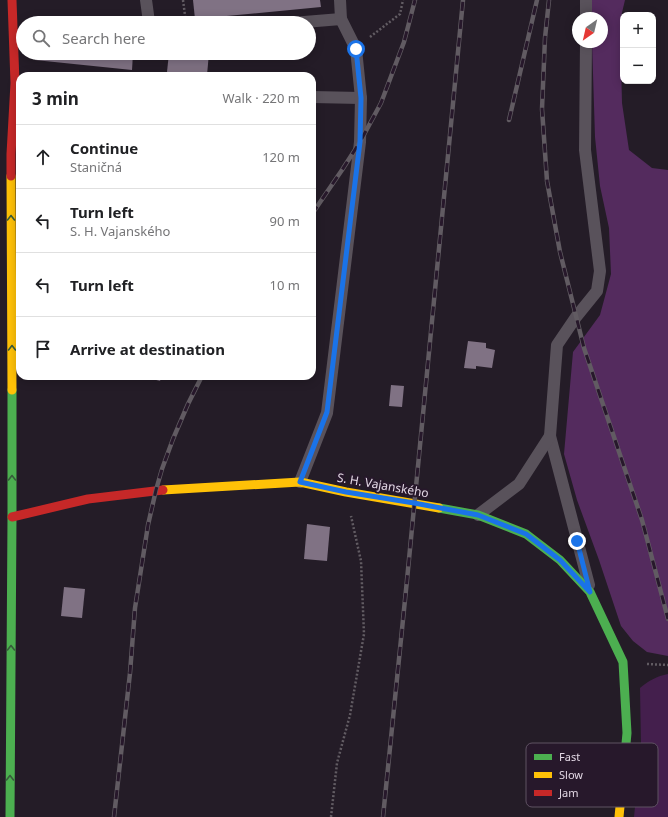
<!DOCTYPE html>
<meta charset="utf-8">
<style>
body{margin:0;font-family:"Noto Sans",sans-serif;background:#f6f6f6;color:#202124}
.controls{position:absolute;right:12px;top:12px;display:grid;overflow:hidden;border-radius:8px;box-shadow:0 2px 10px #0003}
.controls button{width:36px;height:36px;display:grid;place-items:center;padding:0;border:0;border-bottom:1px solid #e0e0e0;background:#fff;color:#202124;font:20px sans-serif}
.compass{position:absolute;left:572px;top:12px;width:36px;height:36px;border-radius:50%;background:#fff;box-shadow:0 2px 10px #0003;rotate:214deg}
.stop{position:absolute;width:12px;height:12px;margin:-9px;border:3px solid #1a73e8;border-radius:50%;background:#fff}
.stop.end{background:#1a73e8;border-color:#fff;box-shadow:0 1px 4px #0008}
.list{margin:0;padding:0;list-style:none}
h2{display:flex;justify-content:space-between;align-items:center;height:52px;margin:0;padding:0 16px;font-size:17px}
h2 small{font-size:13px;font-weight:400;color:#757577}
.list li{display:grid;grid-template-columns:26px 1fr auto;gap:12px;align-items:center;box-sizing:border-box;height:64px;padding:0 16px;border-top:1px solid #e0e0e0}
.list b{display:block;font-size:15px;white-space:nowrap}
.list p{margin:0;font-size:13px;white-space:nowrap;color:#757577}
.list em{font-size:13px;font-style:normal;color:#757577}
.icon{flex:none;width:22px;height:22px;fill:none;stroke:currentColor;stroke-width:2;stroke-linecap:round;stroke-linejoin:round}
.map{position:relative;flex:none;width:668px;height:817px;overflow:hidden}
.search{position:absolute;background:#fff;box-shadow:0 2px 10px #0003;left:16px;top:16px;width:300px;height:44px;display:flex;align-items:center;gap:10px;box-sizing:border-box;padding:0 14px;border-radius:22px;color:#757577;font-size:15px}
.panel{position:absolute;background:#fff;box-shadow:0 2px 10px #0003;left:16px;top:72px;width:300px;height:308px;border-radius:12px}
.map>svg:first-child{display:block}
.green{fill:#441f4d}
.forest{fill:#542b5e}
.building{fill:#807284}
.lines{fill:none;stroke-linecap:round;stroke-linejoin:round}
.path{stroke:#625c63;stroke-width:2.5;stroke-dasharray:2 2;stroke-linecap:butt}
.lane{stroke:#59525b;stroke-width:12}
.fast{stroke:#4caf50;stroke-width:9}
.slow{stroke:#ffc107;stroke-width:9}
.jam{stroke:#c62828;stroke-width:9}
.rail-casing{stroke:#615b62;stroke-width:4.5}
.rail{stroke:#27182b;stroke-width:3;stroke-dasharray:9;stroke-linecap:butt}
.oneway{stroke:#385c3c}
.route{stroke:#1a73e8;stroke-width:5}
.labels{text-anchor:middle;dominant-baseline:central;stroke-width:4;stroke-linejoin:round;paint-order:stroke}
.street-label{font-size:12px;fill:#e3d8e5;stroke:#27182b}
.key{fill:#27182b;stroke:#5f5263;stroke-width:1}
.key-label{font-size:11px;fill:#e3d8e5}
</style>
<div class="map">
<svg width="668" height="817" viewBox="0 0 668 817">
<rect width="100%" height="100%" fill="#241c27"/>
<path class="green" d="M668 674V817H634L641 745 640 688C648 681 657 676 668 674Z"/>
<polygon class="forest" points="591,0 625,0 620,21 622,103 629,150 652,168 668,170 668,656 647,652 633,641 621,626 599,560 577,500 564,454 573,352 600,315 611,274 609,228 600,186 595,137 592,42 602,42 602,18 591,18"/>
<g class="building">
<polygon points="193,0 320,0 321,7 195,19"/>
<polygon points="36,53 133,53 132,70 35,60"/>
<polygon points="169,53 209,53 207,75 167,72"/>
<polygon points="468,341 486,343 486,348 495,350 492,368 476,366 476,369 464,368"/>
<polygon points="141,376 162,376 160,381"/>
<polygon points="391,385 404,386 402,407 389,406"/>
<polygon points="307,524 330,527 327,561 304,559"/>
<polygon points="64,587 85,589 82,618 61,616"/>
</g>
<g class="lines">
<g class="path">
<polyline points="183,0 186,23"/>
<polyline points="370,37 400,14 403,0"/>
<polyline points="647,664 668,665"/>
<polyline points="331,817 337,763 350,715 364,634 361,561 351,516"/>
</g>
<g class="lane">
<polyline points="146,0 149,22 152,23"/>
<polyline points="586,18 586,0"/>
<polyline points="292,23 341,19"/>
<polyline points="586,42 585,150 600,271 597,291 576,317 557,345 550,436 589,585"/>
<polyline points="312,97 361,98"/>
<polyline points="300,482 327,413 360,142 361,98 356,49 341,19 340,0"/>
<polyline points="478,515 519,484 550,436"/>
</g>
<g class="fast">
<polyline points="439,508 478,515 526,534 560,560 590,592 623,662 627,733 624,765"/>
<polyline points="10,817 12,517 12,390"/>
</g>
<g class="slow">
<polyline points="11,176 12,390"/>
<polyline points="163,490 300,482 346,492 439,508"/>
<polyline points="619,817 624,765"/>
</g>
<g class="jam">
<polyline points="11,176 11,154 15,83 12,0"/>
<polyline points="12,517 88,499 163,490"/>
</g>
<defs>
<g id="rail">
<polyline points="549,0 545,38 542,109 547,181 560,252 584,348 642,520 668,619"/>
<polyline points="509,120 537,0"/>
<polyline points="312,214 342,170 360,142 381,103 404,42 415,0"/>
<polyline points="114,817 130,673 135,608 148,525 156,490 162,469 173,439 188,404 202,376"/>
<polyline points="383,817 407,580 463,0"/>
</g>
</defs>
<use href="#rail" class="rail-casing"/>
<use href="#rail" class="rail"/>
</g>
<defs><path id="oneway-chevron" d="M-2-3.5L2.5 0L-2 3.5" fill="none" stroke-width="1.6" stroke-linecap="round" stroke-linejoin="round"/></defs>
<g class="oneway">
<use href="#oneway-chevron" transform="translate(11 218) rotate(-90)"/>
<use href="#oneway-chevron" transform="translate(12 348) rotate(-90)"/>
<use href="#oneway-chevron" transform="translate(12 478) rotate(-90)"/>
<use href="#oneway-chevron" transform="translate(11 648) rotate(-90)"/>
<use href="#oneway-chevron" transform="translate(10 778) rotate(-90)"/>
</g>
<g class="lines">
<polyline class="route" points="356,49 361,98 360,142 327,412 300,482 346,492 414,503 478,515 526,534 560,560 590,592 577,541"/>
</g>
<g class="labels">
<g class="street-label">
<text transform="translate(383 485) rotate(10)">S. H. Vajanského</text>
</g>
</g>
<rect x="526" y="743" width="132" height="64" rx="6" class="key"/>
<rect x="534" y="754" width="18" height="6" fill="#4caf50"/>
<rect x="534" y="772" width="18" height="6" fill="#ffc107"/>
<rect x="534" y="790" width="18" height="6" fill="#c62828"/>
<g class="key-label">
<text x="559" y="761">Fast</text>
<text x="559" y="779">Slow</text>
<text x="559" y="797">Jam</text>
</g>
</svg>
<div class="controls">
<button>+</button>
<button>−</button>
</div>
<svg class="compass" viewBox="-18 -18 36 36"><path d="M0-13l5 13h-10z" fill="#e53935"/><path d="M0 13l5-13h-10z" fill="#757577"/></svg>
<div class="stop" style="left:356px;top:49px"></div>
<div class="stop end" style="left:577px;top:541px"></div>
<div class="search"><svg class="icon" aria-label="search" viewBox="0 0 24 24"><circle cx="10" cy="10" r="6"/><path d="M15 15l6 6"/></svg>Search here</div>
<section class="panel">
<h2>3 min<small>Walk · 220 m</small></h2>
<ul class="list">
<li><svg class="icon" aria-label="ahead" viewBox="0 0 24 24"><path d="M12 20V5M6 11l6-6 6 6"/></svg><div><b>Continue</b><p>Staničná</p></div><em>120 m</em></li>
<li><svg class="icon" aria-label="left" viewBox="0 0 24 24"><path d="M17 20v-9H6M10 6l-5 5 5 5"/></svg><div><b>Turn left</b><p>S. H. Vajanského</p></div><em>90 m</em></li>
<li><svg class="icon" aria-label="left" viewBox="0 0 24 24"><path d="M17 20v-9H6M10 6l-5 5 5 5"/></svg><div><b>Turn left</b></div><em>10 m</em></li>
<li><svg class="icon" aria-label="arrive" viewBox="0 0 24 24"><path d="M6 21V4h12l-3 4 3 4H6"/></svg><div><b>Arrive at destination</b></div></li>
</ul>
</section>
</div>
